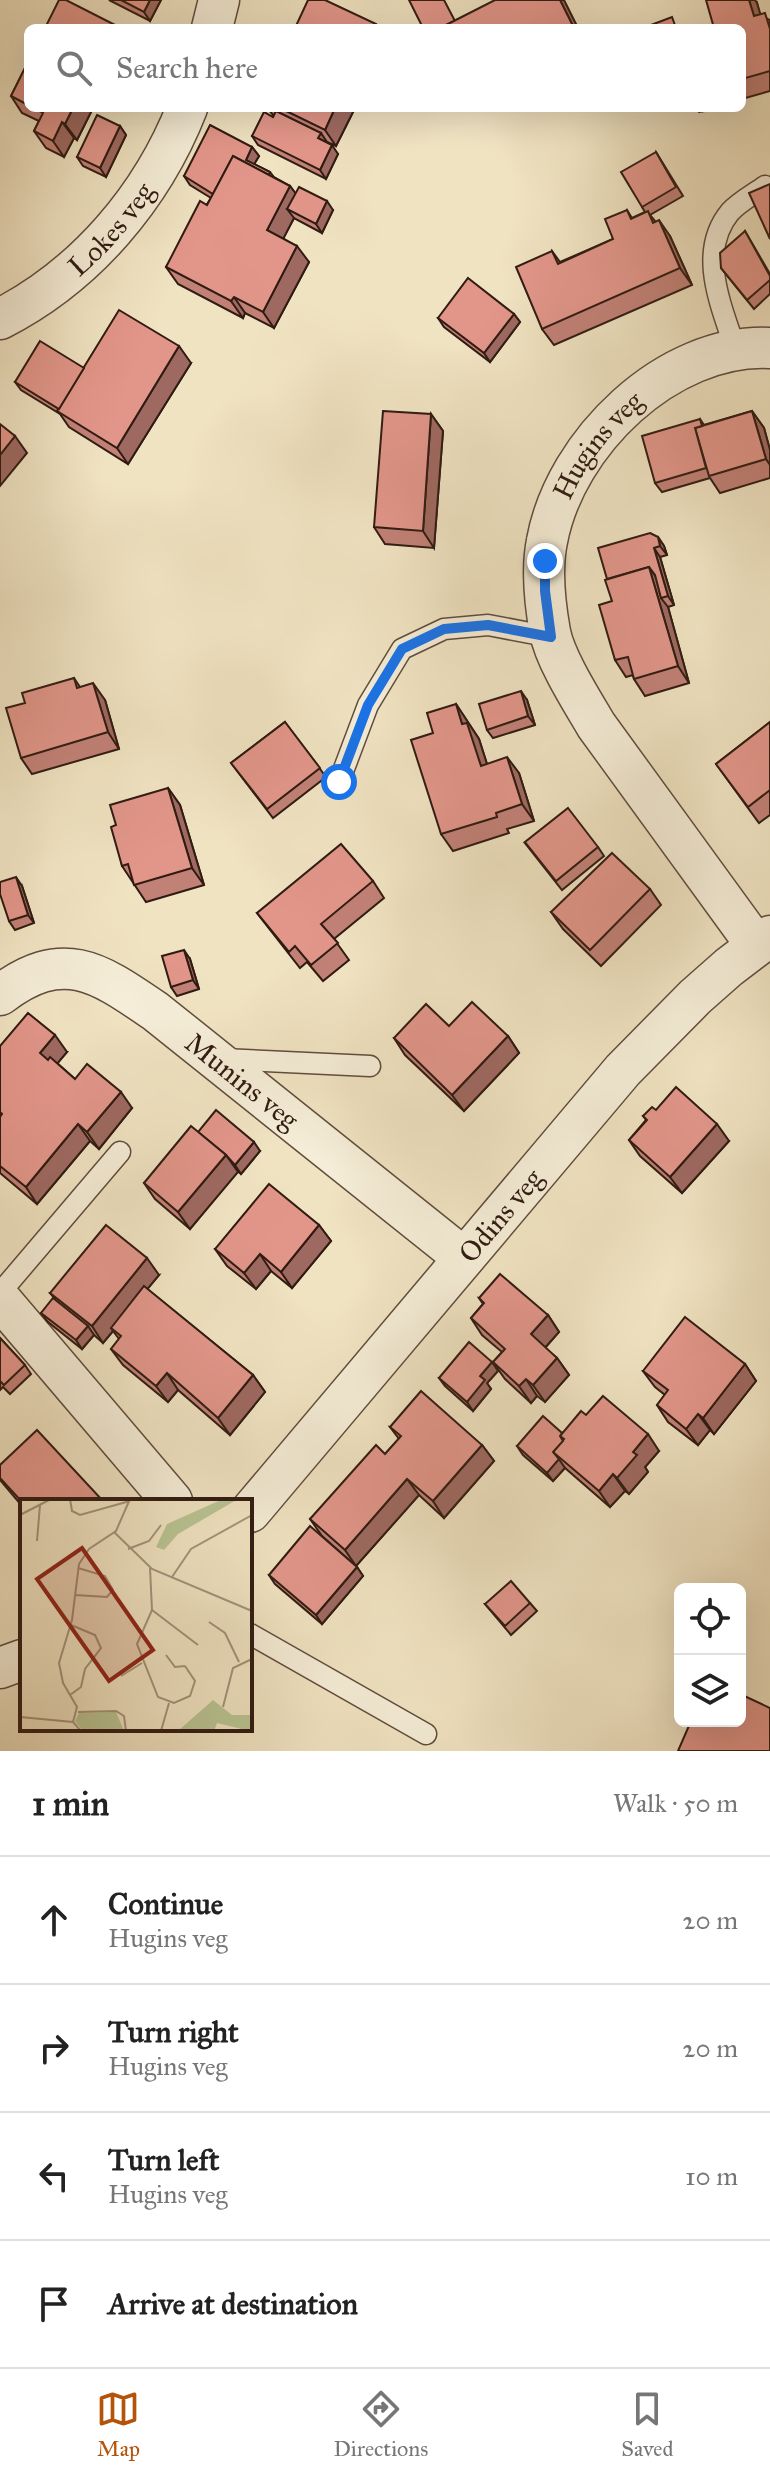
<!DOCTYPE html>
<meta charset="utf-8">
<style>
body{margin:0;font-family:"IM FELL Great Primer",serif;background:#f6f6f6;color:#222}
.controls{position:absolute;right:24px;bottom:24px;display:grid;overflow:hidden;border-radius:12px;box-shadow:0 8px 32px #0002}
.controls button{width:72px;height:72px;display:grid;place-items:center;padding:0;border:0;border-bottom:2px solid #e0e0e0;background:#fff;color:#222;font:40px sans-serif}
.stop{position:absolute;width:24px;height:24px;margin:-18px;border:6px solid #1a73e8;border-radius:50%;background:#fff}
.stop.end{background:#1a73e8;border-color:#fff;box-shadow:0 2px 8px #0008}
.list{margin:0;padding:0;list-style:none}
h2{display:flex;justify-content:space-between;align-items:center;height:104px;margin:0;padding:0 32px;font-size:34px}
h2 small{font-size:26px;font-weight:400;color:#767676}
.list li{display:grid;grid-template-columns:52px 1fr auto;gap:24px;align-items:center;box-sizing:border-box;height:128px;padding:0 32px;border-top:2px solid #e0e0e0}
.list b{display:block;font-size:30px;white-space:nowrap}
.list p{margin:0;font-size:26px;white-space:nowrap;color:#767676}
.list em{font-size:26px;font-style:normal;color:#767676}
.icon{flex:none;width:44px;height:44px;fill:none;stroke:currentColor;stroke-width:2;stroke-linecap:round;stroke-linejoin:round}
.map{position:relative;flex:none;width:770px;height:1751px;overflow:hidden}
.search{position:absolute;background:#fff;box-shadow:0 8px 32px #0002;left:24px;right:24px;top:24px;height:88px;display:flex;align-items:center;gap:20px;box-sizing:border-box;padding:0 28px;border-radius:12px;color:#767676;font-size:30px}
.sheet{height:616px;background:#fff}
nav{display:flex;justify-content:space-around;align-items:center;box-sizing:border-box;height:112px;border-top:2px solid #e0e0e0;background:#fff;font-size:22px;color:#767676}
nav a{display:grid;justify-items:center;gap:4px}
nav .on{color:#b45309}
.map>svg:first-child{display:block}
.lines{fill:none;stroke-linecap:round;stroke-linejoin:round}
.service-casing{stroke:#604d3e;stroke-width:23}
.minor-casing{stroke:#604d3e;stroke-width:43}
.service{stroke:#f5edd7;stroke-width:20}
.minor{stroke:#f5edd7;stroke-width:40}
.wall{fill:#c28177;stroke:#301b12;stroke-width:2}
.shaded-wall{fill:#9e6961;stroke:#301b12;stroke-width:2}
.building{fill:#e2968a;stroke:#301b12;stroke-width:2}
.route{stroke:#1a73e8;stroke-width:10}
.labels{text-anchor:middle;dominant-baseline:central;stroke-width:6;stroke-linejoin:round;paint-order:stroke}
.street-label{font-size:28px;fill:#301b12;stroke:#f5edd7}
.inset-road{fill:none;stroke:#a3937c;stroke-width:2}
.view{fill:#8f2418;fill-opacity:0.15;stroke:#8f2418;stroke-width:4}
.inset-edge{fill:none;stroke:#301b12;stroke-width:4}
</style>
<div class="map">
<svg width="770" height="1751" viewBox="0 0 770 1751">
<rect width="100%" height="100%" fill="#f0e3c2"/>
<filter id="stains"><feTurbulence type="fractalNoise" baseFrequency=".0025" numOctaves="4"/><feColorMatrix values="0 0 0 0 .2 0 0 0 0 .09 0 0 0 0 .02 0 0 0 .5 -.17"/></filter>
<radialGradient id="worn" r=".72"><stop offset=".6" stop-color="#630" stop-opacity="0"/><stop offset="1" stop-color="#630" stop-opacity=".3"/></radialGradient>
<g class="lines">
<defs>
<g id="service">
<path d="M735 348C721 305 697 252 730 212 739 202 754 194 765 186"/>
<polyline points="339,782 368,705 402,649 444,629 488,625 551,637"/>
<polyline points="223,1059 370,1066"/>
<polyline points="0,1293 120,1152"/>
<polyline points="250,1634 426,1734"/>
</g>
<g id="minor">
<polyline points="212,28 219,0"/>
<path id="s1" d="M0 319C86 275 152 197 187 108"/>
<path id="s2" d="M756 945 596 725C582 701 555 659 550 632 545 604 541 570 547 541 565 443 668 343 770 348"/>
<path id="s3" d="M0 995C63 947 98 972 155 1011L464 1258"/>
<polyline points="0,1299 172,1501"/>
<path id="s4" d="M250 1512 623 1070 695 997 729 967 770 936"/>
<polyline points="0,1668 22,1660"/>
</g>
</defs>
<use href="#service" class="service-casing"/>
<use href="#minor" class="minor-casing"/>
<use href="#service" class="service"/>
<use href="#minor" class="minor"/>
</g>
<g class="wall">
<polygon points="109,0 161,0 150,21"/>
<polygon points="757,3 760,15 770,20 770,91 742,99 742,28"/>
<polygon points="28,62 28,108 93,108 77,140 74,138 64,157 46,148 34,131 39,121 22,113 11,96"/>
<polygon points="267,108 355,108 336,146 327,142 338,154 326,179 258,145 252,136 274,116"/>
<polygon points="696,108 725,108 699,112"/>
<polygon points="120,126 126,135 106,177 83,166 77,157"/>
<polygon points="252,147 259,156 254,164 270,172 274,177 290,186 296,194 333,210 322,233 294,218 283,238 309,262 274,328 245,313 243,318 178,284 166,267 211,198 190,185 184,176"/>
<polygon points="656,152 683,196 650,215 655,221 670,236 692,285 554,345 542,329 552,251 560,262 613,239 627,210 632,218 645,212 642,207"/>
<polygon points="745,231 770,274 770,294 754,309 721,268"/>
<polygon points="514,314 520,322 490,362 444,327 438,318"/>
<polygon points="191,363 128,464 69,427 60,414 21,390 15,382 84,368"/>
<polygon points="752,411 764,428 770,450 770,478 720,493 710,478 662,492 655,483 700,419 704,425"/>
<polygon points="431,414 443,431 434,548 385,544 374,527"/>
<polygon points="658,537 664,546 667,555 660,557 674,605 668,607 689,683 645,696 634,679 633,675 626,677 615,660 612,601 607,579"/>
<polygon points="74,678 80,687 105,700 119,749 32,774 21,758 25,703"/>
<polygon points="527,700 535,725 493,738 487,730"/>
<polygon points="456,704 479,739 487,764 519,773 534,821 507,829 509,833 453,851 441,834 433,733"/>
<polygon points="285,722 326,777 273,818 231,763"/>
<polygon points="770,722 770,815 759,823 716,764"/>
<polygon points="168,788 180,805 204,885 146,902 122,866 116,825"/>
<polygon points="525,843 598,847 604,856 562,890"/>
<polygon points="373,881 384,898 334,939 349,960 323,981 307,962 300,968 257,913"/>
<polygon points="22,886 34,923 15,930 9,921"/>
<polygon points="650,889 661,905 601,966 563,929 551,912"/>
<polygon points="190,959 199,989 177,996 171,987"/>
<polygon points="449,1026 508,1036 519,1053 464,1111 405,1055 394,1038"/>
<polygon points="0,1046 67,1052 57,1063 75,1079 132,1108 99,1149 90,1141 37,1204 0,1173"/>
<polygon points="656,1110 729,1141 682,1193 640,1156 629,1140 646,1120 643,1116"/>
<polygon points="198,1132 260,1151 241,1174 237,1171 190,1229 155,1199 144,1183"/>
<polygon points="319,1225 331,1241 292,1288 271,1271 256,1289 227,1266 215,1249"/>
<polygon points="159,1275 147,1289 253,1375 265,1392 230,1435 178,1390 168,1402 123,1365 111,1349 119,1339 113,1331 103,1343 94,1335 82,1349 48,1322 41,1313 55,1299 50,1293"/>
<polygon points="479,1298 548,1315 559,1332 545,1348 557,1358 569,1375 545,1402 537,1396 531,1403 505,1379 493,1362 502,1352 482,1335 471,1318 483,1304"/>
<polygon points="0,1338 25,1365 31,1374 10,1394 3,1387 0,1390"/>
<polygon points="745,1364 756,1381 714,1434 710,1430 698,1445 668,1422 657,1405 665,1395 655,1387 643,1371"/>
<polygon points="498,1371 487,1383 491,1389 473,1411 445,1386 439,1378"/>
<polygon points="586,1415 659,1451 645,1467 648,1472 629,1494 625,1491 610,1507 565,1468 553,1481 523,1455 517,1446 562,1433"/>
<polygon points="390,1427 482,1445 494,1461 444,1518 419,1495 356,1566 322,1536 310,1519 385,1454 399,1439"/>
<polygon points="0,1465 103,1501 22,1501 22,1506 0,1480"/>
<polygon points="357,1567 363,1576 322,1624 275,1584 269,1575"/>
<polygon points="530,1603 537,1611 511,1635 485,1604"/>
</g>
<g class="shaded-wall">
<polygon points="150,0 161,0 150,21 144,12"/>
<polygon points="560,0 564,0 578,28 574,28"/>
<polygon points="749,0 755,0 757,3 766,33 754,16"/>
<polygon points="73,108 93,108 77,140 65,124"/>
<polygon points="335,108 355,108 336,146 325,130"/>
<polygon points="62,122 74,138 64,157 53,141"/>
<polygon points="120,126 126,135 106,177 100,168"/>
<polygon points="321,133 327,142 324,147 318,138"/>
<polygon points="332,145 338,154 326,179 320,170"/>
<polygon points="252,147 259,156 252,168 246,160"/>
<polygon points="290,186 302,202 287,209 294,218 279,247 267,230"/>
<polygon points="327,201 333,210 322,233 316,224"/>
<polygon points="659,220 670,236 692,285 680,268"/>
<polygon points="297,246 309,262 274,328 263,312"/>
<polygon points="234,297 245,313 243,318 231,301"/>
<polygon points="514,314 520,322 490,362 484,353"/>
<polygon points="179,346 191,363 128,464 117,448"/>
<polygon points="752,411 764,428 770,450 770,465 766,459"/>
<polygon points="431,414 443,431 434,548 423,531"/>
<polygon points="15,436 27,453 0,486 0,455"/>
<polygon points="658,537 664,546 667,555 660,546"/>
<polygon points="654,548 660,557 674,605 668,596"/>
<polygon points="649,567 661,584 661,598 668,607 689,683 678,666"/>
<polygon points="93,683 105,700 119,749 108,732"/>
<polygon points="521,691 527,700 535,725 528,716"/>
<polygon points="456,704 479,739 493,783 481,766 462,724"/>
<polygon points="507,757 519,773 534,821 522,804"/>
<polygon points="168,788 180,805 204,885 192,868"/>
<polygon points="16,877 22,886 34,923 28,915"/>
<polygon points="184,950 190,959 199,989 193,980"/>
<polygon points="55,1035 67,1052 52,1070 40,1053"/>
<polygon points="508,1036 519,1053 464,1111 452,1095"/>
<polygon points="121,1092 132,1108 99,1149 87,1132"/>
<polygon points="78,1124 90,1141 37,1204 26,1187"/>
<polygon points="717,1124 729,1141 682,1193 670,1177"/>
<polygon points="254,1142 260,1151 241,1174 235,1165"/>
<polygon points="226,1155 238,1172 190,1229 178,1212"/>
<polygon points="319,1225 331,1241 292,1288 281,1272"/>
<polygon points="260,1254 271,1271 256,1289 244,1273"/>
<polygon points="147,1258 159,1275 114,1330 111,1328 113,1331 103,1343 92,1326"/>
<polygon points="548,1315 559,1332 542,1351 531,1334"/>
<polygon points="88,1326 94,1335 82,1349 76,1340"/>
<polygon points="557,1358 569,1375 545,1402 533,1385"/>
<polygon points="492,1362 498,1371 487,1383 491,1389 473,1411 467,1402 480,1376"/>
<polygon points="745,1364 756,1381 714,1434 703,1418"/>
<polygon points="167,1373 178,1390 168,1402 156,1386"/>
<polygon points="253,1375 265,1392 230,1435 218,1418"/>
<polygon points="526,1379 537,1396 531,1403 519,1386"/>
<polygon points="698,1414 710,1430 698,1445 686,1429"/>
<polygon points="648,1434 659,1451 645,1467 648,1472 629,1494 617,1478 633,1452"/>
<polygon points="482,1445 494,1461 444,1518 433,1501"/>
<polygon points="554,1452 565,1468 553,1481 547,1473"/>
<polygon points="613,1474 625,1491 610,1507 599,1491"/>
<polygon points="407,1479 419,1495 356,1566 345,1550"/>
<polygon points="357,1567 363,1576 322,1624 316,1615"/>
</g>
<g class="building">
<polygon points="59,0 66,0 115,25 113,28 45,28"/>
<polygon points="121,0 150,0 144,12"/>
<polygon points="308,0 325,0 376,24 374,28 295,28"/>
<polygon points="409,0 444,0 455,21 440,28 423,28"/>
<polygon points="495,0 560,0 574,28 440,28"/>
<polygon points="706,0 749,0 754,16 765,13 770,29 770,71 742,79 742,28 714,28"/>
<polygon points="672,17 676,28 643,28"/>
<polygon points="28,62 28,105 11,96"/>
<polygon points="34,108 73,108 65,124 62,122 53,141 34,131 43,113"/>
<polygon points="280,108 335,108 325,130"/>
<polygon points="276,111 321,133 318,138 332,145 320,170 252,136 264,112 273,117"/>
<polygon points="97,115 120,126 100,168 77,157"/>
<polygon points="210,125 252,147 246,160 270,172 269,175 233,156 213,194 184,176"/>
<polygon points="656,152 676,187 642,207 621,172"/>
<polygon points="233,156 290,186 267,230 297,246 263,312 234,297 231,301 166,267 200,201 207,205"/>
<polygon points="770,184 770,239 749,193"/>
<polygon points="299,187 327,201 316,224 287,209"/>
<polygon points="627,210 631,219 648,211 653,223 659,220 680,268 542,329 516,267 552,251 558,264 613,239 605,219"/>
<polygon points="745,231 770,276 770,280 747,300 721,268 720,253"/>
<polygon points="468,278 514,314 484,353 438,318"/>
<polygon points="119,310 179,346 117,448 57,411"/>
<polygon points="40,341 84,368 59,409 15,382"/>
<polygon points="383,411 431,414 423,531 374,527"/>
<polygon points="752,411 766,459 709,476 695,428"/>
<polygon points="700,419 702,426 695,428 706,468 655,483 642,436"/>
<polygon points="0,424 15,436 0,455"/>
<polygon points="650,533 658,537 660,546 654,548 668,596 661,598 655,575 649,567 607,579 598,548"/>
<polygon points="649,567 678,666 634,679 628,657 615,660 599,605 612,601 605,580"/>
<polygon points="74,678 77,688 93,683 108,732 21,758 6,708 25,703 22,693"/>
<polygon points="521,691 528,716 487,730 479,704"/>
<polygon points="456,704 462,724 467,723 481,766 507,757 522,804 496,813 497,817 441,834 411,740 433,733 427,713"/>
<polygon points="285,722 320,768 267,809 231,763"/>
<polygon points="770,722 770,790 748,807 716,764"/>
<polygon points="168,788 192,868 134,885 128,864 122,866 111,827 116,825 110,805"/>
<polygon points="568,808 598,847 556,881 525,842"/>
<polygon points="341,844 373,881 321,924 338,943 311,965 295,946 289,952 257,913"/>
<polygon points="612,853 650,889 590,950 551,912"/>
<polygon points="16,877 28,915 9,921 0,894 0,882"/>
<polygon points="184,950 193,980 171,987 162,956"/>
<polygon points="472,1002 508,1036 452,1095 394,1038 426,1004 449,1026"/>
<polygon points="28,1013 55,1035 40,1053 48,1060 50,1057 75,1079 87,1064 121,1092 87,1132 78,1124 26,1187 0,1166 0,1117 2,1114 0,1112 0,1046"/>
<polygon points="676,1087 717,1124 670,1177 629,1140 647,1120 643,1116 652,1107 656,1110"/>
<polygon points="216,1110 254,1142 235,1165 226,1155 198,1132"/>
<polygon points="191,1126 226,1155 178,1212 144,1183"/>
<polygon points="269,1184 319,1225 281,1272 260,1254 244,1273 215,1249"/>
<polygon points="106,1225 147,1258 92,1326 50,1293"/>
<polygon points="500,1274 548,1315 531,1334 557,1358 533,1385 526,1379 519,1386 493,1362 505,1349 471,1318 484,1303 479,1298"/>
<polygon points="144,1286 253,1375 218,1418 167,1373 156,1386 111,1349 121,1336 111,1328"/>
<polygon points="53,1298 88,1326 76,1340 41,1313"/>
<polygon points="685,1317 745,1364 703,1418 698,1414 686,1429 657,1405 668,1390 643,1371"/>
<polygon points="0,1338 25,1365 4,1385 0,1381"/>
<polygon points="469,1342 492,1362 480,1376 485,1380 467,1402 439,1378"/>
<polygon points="421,1391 482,1445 433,1501 407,1479 345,1550 310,1519 376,1445 385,1454 401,1436 390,1427"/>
<polygon points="603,1396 648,1434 633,1452 637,1455 617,1478 613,1474 599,1491 553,1452 564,1439 560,1436 581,1411 586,1415"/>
<polygon points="543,1416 562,1433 560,1436 563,1441 553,1452 559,1459 547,1473 517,1446"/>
<polygon points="37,1430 103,1501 35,1501 33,1499 30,1501 22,1502 0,1478 0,1465"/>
<polygon points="310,1526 357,1567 316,1615 269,1575"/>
<polygon points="511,1581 530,1603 505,1626 485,1604"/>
<polygon points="740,1694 770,1708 770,1751 678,1751 691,1721 740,1721"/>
</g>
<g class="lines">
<polyline class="route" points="339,782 368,705 402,649 444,629 488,625 551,637 545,591 545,561"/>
</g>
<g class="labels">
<g class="street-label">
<text stroke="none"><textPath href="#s1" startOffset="144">Lokes veg</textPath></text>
<text stroke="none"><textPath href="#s2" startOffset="578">Hugins veg</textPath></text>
<text stroke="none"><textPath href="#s3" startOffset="284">Munins veg</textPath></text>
<text stroke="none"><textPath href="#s4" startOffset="388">Odins veg</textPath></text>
</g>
</g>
<g transform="translate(20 1499)">
<rect width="232" height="232" fill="#f0e3c2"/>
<path d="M203 0H218L158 35 144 51 136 48 147 25ZM193 201 212 216H232L230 232 197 224 194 232H158ZM96 213 104 232H63L55 222 59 214Z" fill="#b9c493"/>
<path class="inset-road" d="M50 0 52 12 60 16 110 2M0 16 31 0M94 33 132 70 232 112M17 42 20 6M108 50 129 42 141 26M130 69 132 111 117 145 138 198 154 204 170 197 175 182 165 167M152 78 171 50 232 16M55 96 87 98 93 91 85 77 58 69M132 111 178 146M189 123 205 134 219 163M146 156 155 168 165 167M101 177 122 164M50 196 61 188 65 170 81 149 75 136 51 126M203 208 213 169 232 160M58 213 96 212 104 217 106 232M0 218 53 223 61 232M53 223 57 208 43 184 39 164 52 121 59 65 69 50 96 32 110 0M141 232 149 204"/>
<path class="view" d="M62 49 133 151 89 182 17 80Z"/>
<rect width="232" height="232" class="inset-edge"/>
</g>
<rect width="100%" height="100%" filter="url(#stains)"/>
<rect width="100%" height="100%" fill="url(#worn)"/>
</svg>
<div class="controls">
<button><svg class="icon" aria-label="locate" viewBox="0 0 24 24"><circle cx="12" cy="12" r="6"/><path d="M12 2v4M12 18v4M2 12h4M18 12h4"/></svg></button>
<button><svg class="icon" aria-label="layers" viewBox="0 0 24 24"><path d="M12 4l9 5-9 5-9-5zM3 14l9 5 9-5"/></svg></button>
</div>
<div class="stop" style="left:339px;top:782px"></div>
<div class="stop end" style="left:545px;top:561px"></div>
<div class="search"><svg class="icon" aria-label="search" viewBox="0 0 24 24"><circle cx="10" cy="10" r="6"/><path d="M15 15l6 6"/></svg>Search here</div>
</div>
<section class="sheet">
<h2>1 min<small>Walk · 50 m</small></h2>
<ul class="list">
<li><svg class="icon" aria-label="ahead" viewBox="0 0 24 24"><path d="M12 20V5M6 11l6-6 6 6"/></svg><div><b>Continue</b><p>Hugins veg</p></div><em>20 m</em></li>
<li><svg class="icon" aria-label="right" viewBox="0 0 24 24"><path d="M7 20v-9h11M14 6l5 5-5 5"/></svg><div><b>Turn right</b><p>Hugins veg</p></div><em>20 m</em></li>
<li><svg class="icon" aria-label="left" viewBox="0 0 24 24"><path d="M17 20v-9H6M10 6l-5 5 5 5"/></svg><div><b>Turn left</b><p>Hugins veg</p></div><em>10 m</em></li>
<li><svg class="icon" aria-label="arrive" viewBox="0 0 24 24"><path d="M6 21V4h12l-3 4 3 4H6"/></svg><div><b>Arrive at destination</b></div></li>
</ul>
</section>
<nav>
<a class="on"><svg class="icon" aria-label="map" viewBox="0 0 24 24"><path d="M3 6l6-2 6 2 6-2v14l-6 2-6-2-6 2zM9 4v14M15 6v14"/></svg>Map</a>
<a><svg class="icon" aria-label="directions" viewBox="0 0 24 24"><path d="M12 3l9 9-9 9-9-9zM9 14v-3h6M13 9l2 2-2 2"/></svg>Directions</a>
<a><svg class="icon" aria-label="saved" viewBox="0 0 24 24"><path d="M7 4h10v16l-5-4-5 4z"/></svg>Saved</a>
</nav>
